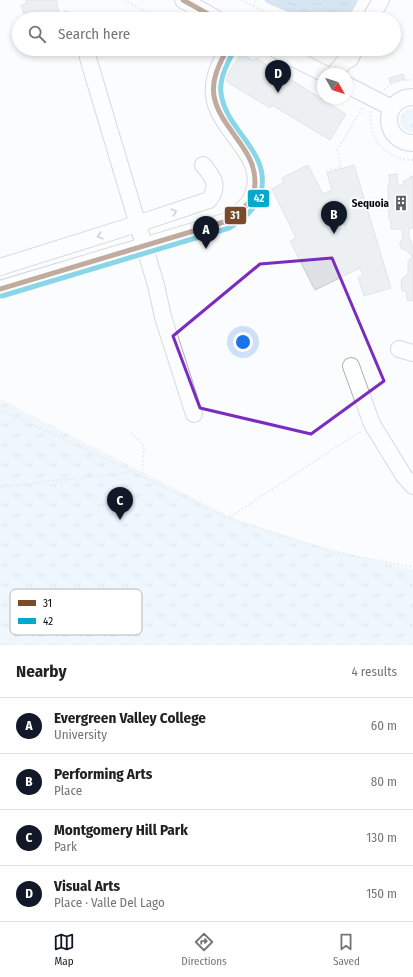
<!DOCTYPE html>
<meta charset="utf-8">
<style>
body{margin:0;font-family:"Fira Sans Condensed",sans-serif;background:#f2f2f2;color:#202124}
.compass{position:absolute;left:317px;top:68px;width:36px;height:36px;border-radius:50%;background:#fff;box-shadow:0 2px 6px #0003;rotate:129deg}
.you{position:absolute;left:243px;top:342px;width:14px;height:14px;margin:-10px;border:3px solid #fff;border-radius:50%;background:#1a73e8;box-shadow:0 0 0 6px #1a73e833}
.badge{display:grid;place-items:center;width:26px;height:26px;border-radius:50%;background:#111827;color:#fff;font-size:13px;font-weight:700}
.pin{position:absolute;translate:-50% -33px;filter:drop-shadow(0 1px 2px #0008)}
.pin::after{content:'';position:absolute;top:21px;width:14px;height:12px;background:inherit;clip-path:polygon(0 0,100% 0,50% 100%)}
.list{margin:0;padding:0;list-style:none}
h2{display:flex;justify-content:space-between;align-items:center;height:52px;margin:0;padding:0 16px;font-size:17px}
h2 small{font-size:13px;font-weight:400;color:#757577}
.list li{display:grid;grid-template-columns:26px 1fr auto;gap:12px;align-items:center;box-sizing:border-box;height:56px;padding:0 16px;border-top:1px solid #e0e0e0}
.list b{display:block;font-size:15px;white-space:nowrap}
.list p{margin:0;font-size:13px;white-space:nowrap;color:#757577}
.list em{font-size:13px;font-style:normal;color:#757577}
.icon{flex:none;width:22px;height:22px;fill:none;stroke:currentColor;stroke-width:2;stroke-linecap:round;stroke-linejoin:round}
.map{position:relative;flex:none;width:413px;height:645px;overflow:hidden}
.search{position:absolute;background:#fff;box-shadow:0 2px 6px #0003;left:12px;right:12px;top:12px;height:44px;display:flex;align-items:center;gap:10px;box-sizing:border-box;padding:0 14px;border-radius:22px;color:#757577;font-size:15px}
.sheet{height:276px;background:#fff}
nav{display:flex;justify-content:space-around;align-items:center;box-sizing:border-box;height:56px;border-top:1px solid #e0e0e0;background:#fff;font-size:11px;color:#757577}
nav a{display:grid;justify-items:center;gap:2px}
nav .on{color:#111827}
.map>svg:first-child{display:block}
.grass{fill:url(#grass-tufts)}
.water{fill:url(#water-ripples)}
.building{fill:#dee2e5;stroke:#c4c8cb;fill-rule:evenodd}
.lines{fill:none;stroke-linecap:round;stroke-linejoin:round}
.minor-casing{stroke:#acb0b2;stroke-width:18}
.path{stroke:#dbdcdc;stroke-width:2;stroke-dasharray:2 2;stroke-linecap:butt}
.minor{stroke:#feffff;stroke-width:16}
.bus-1-casing{stroke:#fff;stroke-width:8}
.bus-2-casing{stroke:#fff;stroke-width:8}
.bus-1{stroke:#7a4b2a;stroke-width:5}
.bus-2{stroke:#00a9ce;stroke-width:5}
.oneway{stroke:#9c9ea0}
.marked{fill:none;stroke:#7b2cbf;stroke-width:3;stroke-linejoin:round}
.labels{text-anchor:middle;dominant-baseline:central;stroke-width:4;stroke-linejoin:round;paint-order:stroke}
.poi-label{font-size:11px;font-weight:bold;fill:#080d11;stroke:#fff;text-anchor:end}
.key{fill:#fff;stroke:#b5b6b8;stroke-width:1}
.key-label{font-size:11px;fill:#080d11}
.line-badge{stroke:#fff;stroke-width:1.5}
.badge-label{font-size:11px;text-anchor:middle;font-weight:bold;fill:#fff}
</style>
<div class="map">
<svg width="413" height="645" viewBox="0 0 413 645">
<defs>
<pattern id="grass-tufts" width="24" height="20" patternUnits="userSpaceOnUse"><rect width="24" height="20" fill="#e1f1fc"/><path d="M3 7l-1-3M5 7V3M7 7l1-3M15 17l-1-3M17 17v-4M19 17l1-3" fill="none" stroke="#c0cdd7"/></pattern>
<pattern id="water-ripples" width="26" height="14" patternUnits="userSpaceOnUse"><rect width="26" height="14" fill="#accbe2"/><path d="M2 4q2-2 4 0t4 0M15 11q2-2 4 0t4 0" fill="none" stroke="#92adc1"/></pattern>
</defs>
<rect width="100%" height="100%" fill="#fafcfd"/>
<g class="grass">
<path d="M408 109H413V132C399 132 395 115 408 109Z"/>
<path d="M0 399 226 515C286 539 350 554 413 570V645H0Z"/>
</g>
<path class="water" d="M264 0H358C352 18 340 19 323 19 317 19 311 20 305 18 292 14 279 8 267 3Z"/>
<g class="building">
<polygon points="26,0 58,0 56,1 59,12 35,19 26,19 21,5 27,3"/>
<polygon points="67,11 69,19 43,19"/>
<polygon points="241,54 254,61 256,58 346,114 330,140 272,105 270,108 224,80"/>
<polygon points="403,74 405,79 390,83 389,78"/>
<path d="M308 165 323 194 332 190 327 173 354 165 391 288 364 296 358 278 363 275 360 268 315 290 290 241 296 238 272 189 284 182 282 178ZM335 206 346 228 340 230 330 209Z"/>
<polygon points="397,174 398,186 404,185 403,181 411,178 410,177 413,176 413,228 409,228 409,238 411,241 413,248 413,255 412,256 406,250 402,249 400,245 400,242 403,239 402,229 391,229 391,220 389,220 388,185 390,185 389,175"/>
<polygon points="413,255 413,301 407,300 406,291 402,291 401,284 402,278 405,277 408,273 408,262"/>
</g>
<g class="lines">
<defs>
<g id="minor">
<polyline points="183,0 217,19"/>
<polyline points="370,19 381,0"/>
<polyline points="275,49 325,74"/>
<polyline points="88,58 156,285 163,317 194,414"/>
<polyline points="334,74 345,61 350,59 355,49"/>
<polyline points="347,85 392,108"/>
<path d="M413 97C381 98 381 142 413 143"/>
<path d="M0 267 137 224 209 200C220 185 213 177 203 165"/>
<path d="M0 289 227 221C241 212 252 204 255 187 262 152 217 129 214 95 212 78 220 64 227 49"/>
<polyline points="399,349 413,353"/>
<polyline points="351,366 372,424 404,476 413,486"/>
</g>
</defs>
<use href="#minor" class="minor-casing"/>
<g class="path">
<polyline points="124,0 159,19"/>
<polyline points="242,0 277,19"/>
<polyline points="253,6 256,0"/>
<path d="M384 90C392 83 402 79 413 80"/>
<path d="M371 111C367 139 386 160 413 160"/>
<polyline points="326,171 341,167 337,150 363,107"/>
<polyline points="0,410 62,438 228,518 333,552 413,567"/>
<polyline points="131,433 144,446 142,476"/>
<polyline points="0,487 132,472"/>
<polyline points="228,518 361,431"/>
</g>
<use href="#minor" class="minor"/>
<defs>
<g id="bus-1">
<polyline points="183,0 217,19"/>
<path d="M0 289 227 221C241 212 255 201 255 183 256 148 220 129 214 96 211 79 220 63 227 49"/>
</g>
<path id="bus-2" d="M2 296 229 228C243 220 257 208 261 192 271 151 225 130 221 93 219 78 227 65 233 52"/>
</defs>
<use href="#bus-1" class="bus-1-casing"/>
<use href="#bus-2" class="bus-2-casing"/>
<use href="#bus-1" class="bus-1"/>
<use href="#bus-2" class="bus-2"/>
</g>
<defs><path id="oneway-chevron" d="M-2-3.5L2.5 0L-2 3.5" fill="none" stroke-width="1.6" stroke-linecap="round" stroke-linejoin="round"/></defs>
<g class="oneway">
<use href="#oneway-chevron" transform="translate(174 212) rotate(-19)"/>
<use href="#oneway-chevron" transform="translate(100 236) rotate(163)"/>
</g>
<path d="M0 0H413V645H0ZM332 258 384 381 311 434 200 408 173 336 260 264Z" fill="#fafcfd" fill-opacity=".55" fill-rule="evenodd"/>
<path class="marked" d="M332 258 384 381 311 434 200 408 173 336 260 264Z"/>
<defs>
<symbol id="building-bare" viewBox="-9 -9 18 18"><path d="M-4-6H4V6H1V3H-1V6H-4ZM-2.5-4.3h1.7v1.8h-1.7ZM.8-4.3h1.7v1.8H.8ZM-2.5-1h1.7V.8h-1.7ZM.8-1h1.7V.8H.8Z" fill="#5d6164" stroke="#fff" stroke-width="2.5" paint-order="stroke"/></symbol>
</defs>
<g fill-rule="evenodd">
<use href="#building-bare" x="390" y="192" width="22" height="22"/>
</g>
<g class="labels">
<g class="poi-label">
<text x="389" y="203">Sequoia</text>
</g>
</g>
<rect x="10" y="589" width="132" height="46" rx="6" class="key"/>
<rect x="18" y="600" width="18" height="6" fill="#7a4b2a"/>
<rect x="18" y="618" width="18" height="6" fill="#00a9ce"/>
<g class="key-label">
<text x="43" y="607">31</text>
<text x="43" y="625">42</text>
</g>
<g class="line-badge">
<rect x="247" y="189" width="23" height="19" rx="4" fill="#00a9ce"/>
<rect x="224" y="206" width="23" height="19" rx="4" fill="#7a4b2a"/>
</g>
<g class="badge-label">
<text x="259" y="202">42</text>
<text x="235" y="219">31</text>
</g>
</svg>
<svg class="compass" viewBox="-18 -18 36 36"><path d="M0-13l5 13h-10z" fill="#e53935"/><path d="M0 13l5-13h-10z" fill="#757577"/></svg>
<div class="you"></div>
<div class="pin badge" style="left:206px;top:249px">A</div>
<div class="pin badge" style="left:334px;top:234px">B</div>
<div class="pin badge" style="left:120px;top:520px">C</div>
<div class="pin badge" style="left:278px;top:93px">D</div>
<div class="search"><svg class="icon" aria-label="search" viewBox="0 0 24 24"><circle cx="10" cy="10" r="6"/><path d="M15 15l6 6"/></svg>Search here</div>
</div>
<section class="sheet">
<h2>Nearby<small>4 results</small></h2>
<ul class="list">
<li><span class="badge">A</span><div><b>Evergreen Valley College</b><p>University</p></div><em>60 m</em></li>
<li><span class="badge">B</span><div><b>Performing Arts</b><p>Place</p></div><em>80 m</em></li>
<li><span class="badge">C</span><div><b>Montgomery Hill Park</b><p>Park</p></div><em>130 m</em></li>
<li><span class="badge">D</span><div><b>Visual Arts</b><p>Place · Valle Del Lago</p></div><em>150 m</em></li>
</ul>
</section>
<nav>
<a class="on"><svg class="icon" aria-label="map" viewBox="0 0 24 24"><path d="M3 6l6-2 6 2 6-2v14l-6 2-6-2-6 2zM9 4v14M15 6v14"/></svg>Map</a>
<a><svg class="icon" aria-label="directions" viewBox="0 0 24 24"><path d="M12 3l9 9-9 9-9-9zM9 14v-3h6M13 9l2 2-2 2"/></svg>Directions</a>
<a><svg class="icon" aria-label="saved" viewBox="0 0 24 24"><path d="M7 4h10v16l-5-4-5 4z"/></svg>Saved</a>
</nav>
